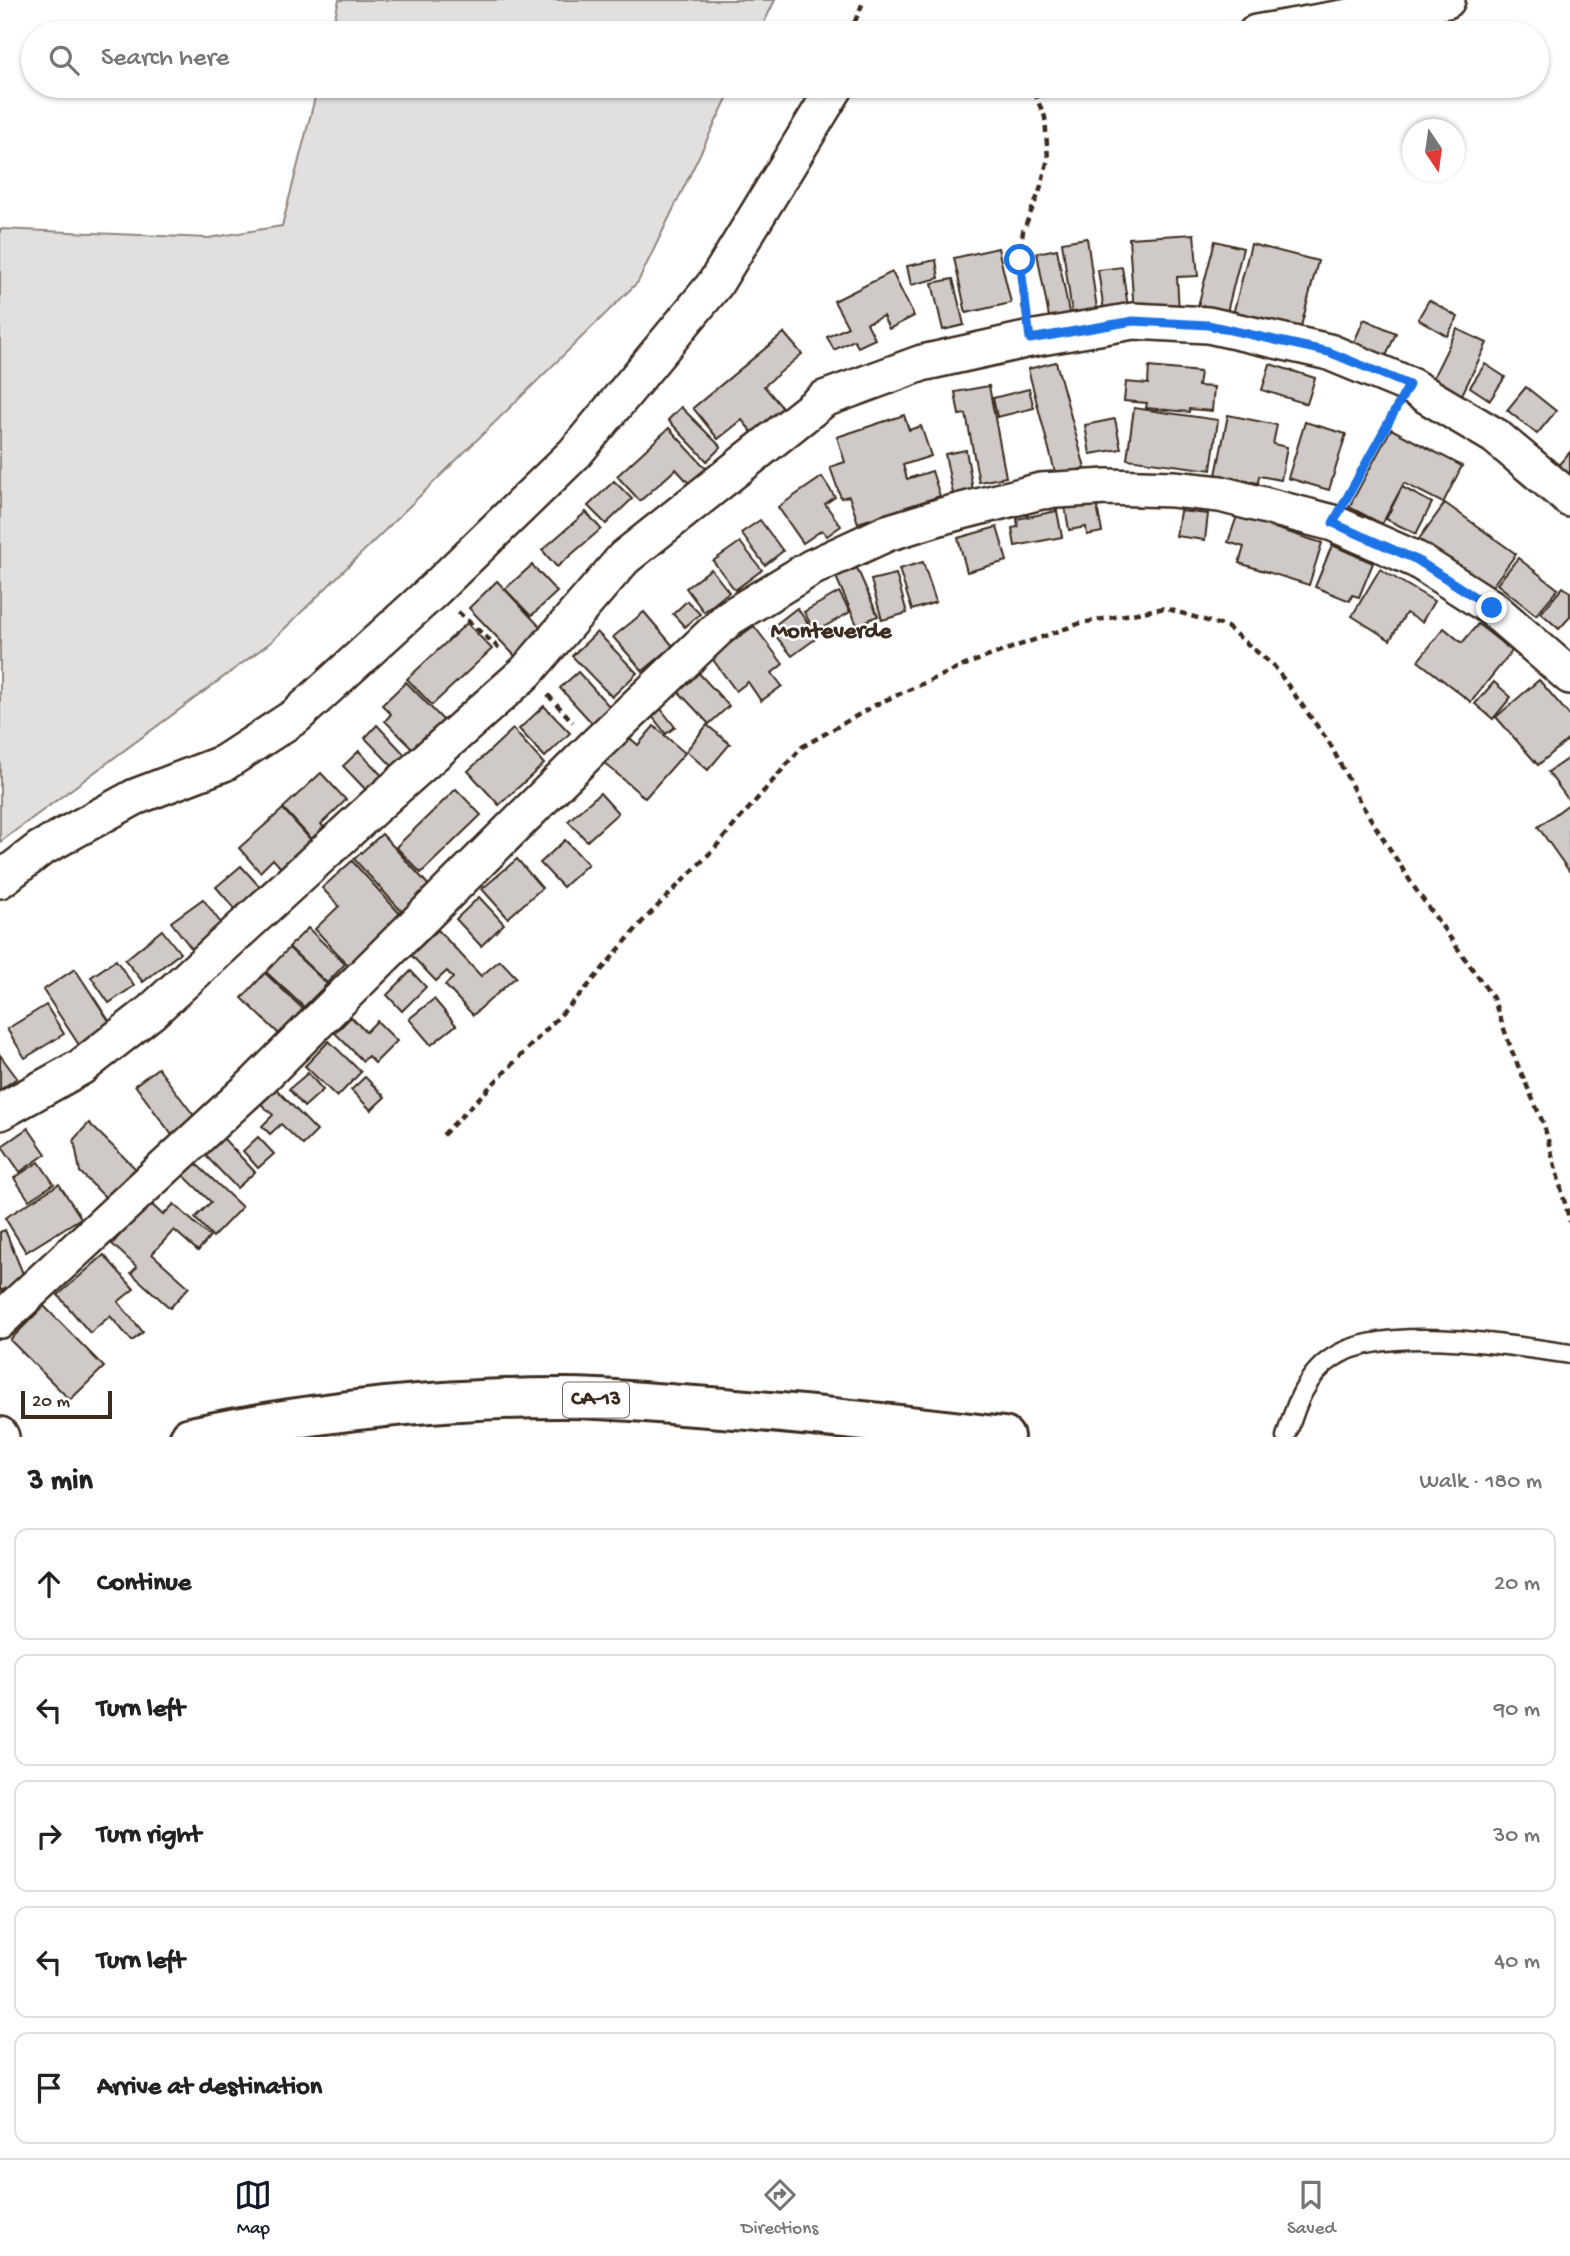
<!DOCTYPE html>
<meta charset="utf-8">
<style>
body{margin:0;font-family:"Gochi Hand",sans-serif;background:#f2f2f2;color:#222}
.compass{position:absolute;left:1402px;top:119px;width:63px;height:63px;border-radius:50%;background:#fff;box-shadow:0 2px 5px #0004;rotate:167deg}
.scale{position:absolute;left:21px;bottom:18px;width:91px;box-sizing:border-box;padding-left:7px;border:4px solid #3b2a1e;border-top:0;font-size:19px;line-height:24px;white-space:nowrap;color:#3b2a1e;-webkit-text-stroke:5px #fff;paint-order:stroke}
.stop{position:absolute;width:21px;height:21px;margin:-16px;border:5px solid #1a73e8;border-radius:50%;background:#fff}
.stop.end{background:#1a73e8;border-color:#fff;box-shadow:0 2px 7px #0008}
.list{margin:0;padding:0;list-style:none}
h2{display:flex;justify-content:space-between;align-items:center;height:91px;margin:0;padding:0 28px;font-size:30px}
h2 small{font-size:23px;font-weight:400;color:#767676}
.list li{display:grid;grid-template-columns:46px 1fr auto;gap:21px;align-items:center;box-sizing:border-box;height:112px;margin:0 14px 14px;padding:0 14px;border:2px solid #e0e0e0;border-radius:14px}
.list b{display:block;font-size:26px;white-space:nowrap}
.list em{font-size:23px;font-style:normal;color:#767676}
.icon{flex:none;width:38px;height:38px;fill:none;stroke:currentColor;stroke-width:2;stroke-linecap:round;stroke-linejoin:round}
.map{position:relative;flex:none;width:1570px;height:1437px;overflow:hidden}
.search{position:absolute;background:#fff;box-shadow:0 2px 5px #0004;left:21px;right:21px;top:21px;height:77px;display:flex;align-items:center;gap:18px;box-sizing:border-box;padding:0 24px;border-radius:38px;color:#767676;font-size:26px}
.sheet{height:721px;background:#fff}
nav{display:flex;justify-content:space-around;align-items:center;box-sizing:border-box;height:98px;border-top:2px solid #e0e0e0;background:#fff;font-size:19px;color:#767676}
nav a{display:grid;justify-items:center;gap:4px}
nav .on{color:#111827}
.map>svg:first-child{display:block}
.green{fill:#e2e0de;stroke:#8e857e;stroke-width:2}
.building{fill:#cfcac7;stroke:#3b2a1e;stroke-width:2}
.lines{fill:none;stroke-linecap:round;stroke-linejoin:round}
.service-casing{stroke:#3b2a1e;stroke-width:23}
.minor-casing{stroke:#3b2a1e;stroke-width:40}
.trunk-casing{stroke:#3b2a1e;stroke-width:44}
.path{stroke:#3b2a1e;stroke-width:4.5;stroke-dasharray:7 5;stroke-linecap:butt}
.service{stroke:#fff;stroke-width:18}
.minor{stroke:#fff;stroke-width:35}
.trunk{stroke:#fff;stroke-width:38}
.route{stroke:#1a73e8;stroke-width:9}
.labels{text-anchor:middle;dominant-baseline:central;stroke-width:5;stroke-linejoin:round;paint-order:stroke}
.shield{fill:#fff;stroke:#766a62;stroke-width:2}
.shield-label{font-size:21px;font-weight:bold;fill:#3b2a1e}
.neighbourhood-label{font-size:24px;font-weight:bold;fill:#3b2a1e;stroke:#fff}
</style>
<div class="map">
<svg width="1570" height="1437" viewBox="0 0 1570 1437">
<rect width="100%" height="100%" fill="#fff"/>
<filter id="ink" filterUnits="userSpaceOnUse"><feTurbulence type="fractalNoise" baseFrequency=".0143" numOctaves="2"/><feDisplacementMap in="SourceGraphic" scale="14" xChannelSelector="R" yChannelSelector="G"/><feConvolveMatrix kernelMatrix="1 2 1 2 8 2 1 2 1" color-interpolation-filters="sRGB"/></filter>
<g filter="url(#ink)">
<g class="green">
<polygon points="339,0 775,0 759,33 331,33"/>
<polygon points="318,86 733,86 638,282 271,642 0,842 0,229 208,238 282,226"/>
</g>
<g class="building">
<polygon points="1194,234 1198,276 1177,277 1179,311 1134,314 1129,238"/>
<polygon points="1087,238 1097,309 1072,313 1062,242"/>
<polygon points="1215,241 1243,248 1227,312 1198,306"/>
<polygon points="1251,244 1318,261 1298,338 1231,322"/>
<polygon points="998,248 1011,303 966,313 954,258"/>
<polygon points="1057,249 1070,318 1050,322 1037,253"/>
<polygon points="936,260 939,278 911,285 907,266"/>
<polygon points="1122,267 1129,314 1105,318 1098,270"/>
<polygon points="892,272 914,316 889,329 883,316 867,323 875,339 858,347 854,340 834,350 827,337 848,327 834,301"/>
<polygon points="953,279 964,325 943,330 932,283"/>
<polygon points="1429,300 1458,317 1447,336 1418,319"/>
<polygon points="1364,319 1396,333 1381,368 1349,354"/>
<polygon points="1457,329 1487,343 1458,403 1428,388"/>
<polygon points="784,333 802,354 764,386 786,412 756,437 742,420 718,439 693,408"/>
<polygon points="1056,362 1085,468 1056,476 1028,369"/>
<polygon points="1270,364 1315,378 1307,404 1262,390"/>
<polygon points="1485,364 1505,377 1490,400 1470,387"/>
<polygon points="1149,367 1200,372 1198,386 1214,387 1212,411 1189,409 1189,412 1146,408 1147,403 1124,401 1126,382 1148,384"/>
<polygon points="989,386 1006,477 979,482 966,414 959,415 955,392"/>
<polygon points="1526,387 1556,411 1537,434 1507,410"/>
<polygon points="1029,389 1034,408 997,417 993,398"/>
<polygon points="681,407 721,447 707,461 668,420"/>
<polygon points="1134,408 1218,420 1211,470 1127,459"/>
<polygon points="904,415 909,430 921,426 931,456 903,465 907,479 932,471 940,496 858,523 849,496 841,498 830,467 845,462 837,437"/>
<polygon points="1228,415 1277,425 1273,444 1287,447 1281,480 1259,476 1258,483 1216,475"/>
<polygon points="1115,419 1121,449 1090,454 1085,425"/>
<polygon points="1305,422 1346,434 1329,490 1288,478"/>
<polygon points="669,428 712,475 695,490 676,469 640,501 617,476"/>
<polygon points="1391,429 1462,466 1443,503 1404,483 1382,524 1349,507"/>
<polygon points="966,450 973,490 953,494 945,454"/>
<polygon points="1570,452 1570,487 1552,472"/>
<polygon points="822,477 835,497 825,504 841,526 827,536 822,530 803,543 778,507"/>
<polygon points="614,481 632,499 606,524 588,506"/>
<polygon points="1402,487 1432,503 1416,534 1386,519"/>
<polygon points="1096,501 1102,532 1087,535 1086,527 1069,530 1065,507"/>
<polygon points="1445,503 1516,554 1490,589 1419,539"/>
<polygon points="1057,511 1062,537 1015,546 1012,528 1018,527 1017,519"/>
<polygon points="1180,511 1208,514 1205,540 1176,536"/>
<polygon points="586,512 601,529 557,567 542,550"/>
<polygon points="1237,516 1322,543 1309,585 1239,563 1244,547 1228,542"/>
<polygon points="760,520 783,551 765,565 741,533"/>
<polygon points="997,527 1007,561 967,572 958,538"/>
<polygon points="740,542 762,570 735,590 713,561"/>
<polygon points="1332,545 1373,563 1359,597 1352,595 1350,601 1315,587"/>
<polygon points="1518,558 1558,589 1536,615 1497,584"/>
<polygon points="923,562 936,602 912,610 899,569"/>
<polygon points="532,565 557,592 531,616 505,589"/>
<polygon points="857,568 878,616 857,625 836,577"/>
<polygon points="711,569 729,592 704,612 686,588"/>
<polygon points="1380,569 1434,601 1422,622 1406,613 1390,640 1352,616"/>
<polygon points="896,574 907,613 882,620 871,580"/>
<polygon points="497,581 545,632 517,658 469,608"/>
<polygon points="1563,587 1570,592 1570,617 1559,629 1541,613"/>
<polygon points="839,592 850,612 815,632 804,612"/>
<polygon points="687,601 700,614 685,627 673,614"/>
<polygon points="797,608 818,637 792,656 770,629"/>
<polygon points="644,612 673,646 643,671 613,637"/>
<polygon points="467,623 492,649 432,705 407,679"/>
<polygon points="1478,624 1512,651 1471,702 1418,661 1444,628 1462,643"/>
<polygon points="754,626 783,664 772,673 782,686 761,701 748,682 736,691 711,657"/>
<polygon points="597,632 637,673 612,697 572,656"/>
<polygon points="696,670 729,706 709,724 676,689"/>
<polygon points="578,672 610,707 592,723 560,688"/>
<polygon points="1539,680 1570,716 1570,738 1538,765 1496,717"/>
<polygon points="406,682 449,726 419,755 385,721 391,714 382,705"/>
<polygon points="1494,682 1511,697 1493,719 1475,704"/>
<polygon points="544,706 570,733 545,757 519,729"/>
<polygon points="661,709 675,727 666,734 652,716"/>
<polygon points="377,725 407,757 395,769 365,738"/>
<polygon points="707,725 730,744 708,770 686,751"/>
<polygon points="654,726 685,753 645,798 601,760 624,733 638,745"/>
<polygon points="513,729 544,764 499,805 468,771"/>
<polygon points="359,751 385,779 369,793 343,766"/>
<polygon points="1570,757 1570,802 1548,772"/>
<polygon points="321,773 346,800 321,824 327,831 315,843 283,808"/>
<polygon points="456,789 481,815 421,873 396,847"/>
<polygon points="600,793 618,813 587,841 568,821"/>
<polygon points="1569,804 1570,870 1569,871 1538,827"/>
<polygon points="283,809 320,850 289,877 273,859 260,872 239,848"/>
<polygon points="382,834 432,889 404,914 354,859"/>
<polygon points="565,840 588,864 563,887 540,863"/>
<polygon points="517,859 542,888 508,918 482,889"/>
<polygon points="352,861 402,916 348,965 315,929 339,906 322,888"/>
<polygon points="241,866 260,887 235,909 216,887"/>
<polygon points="479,897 504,924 481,946 456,919"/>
<polygon points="203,899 223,926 192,949 171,922"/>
<polygon points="308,928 345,964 327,983 289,947"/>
<polygon points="162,930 180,953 143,982 125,960"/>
<polygon points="438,930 481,976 500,960 516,977 473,1015 445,985 453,978 447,971 436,981 411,955"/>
<polygon points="289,948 327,984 304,1007 266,972"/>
<polygon points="116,960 134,986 109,1003 91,977"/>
<polygon points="75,969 115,1030 83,1051 43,990"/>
<polygon points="411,971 426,987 402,1011 387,995"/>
<polygon points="265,973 303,1009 279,1034 242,998"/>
<polygon points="434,999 456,1025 431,1045 409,1019"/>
<polygon points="46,1005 64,1034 25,1058 7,1029"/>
<polygon points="351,1017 366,1032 377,1021 397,1041 375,1063 368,1056 363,1061 335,1033"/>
<polygon points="329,1041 361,1072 337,1097 305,1066"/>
<polygon points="0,1055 17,1078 0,1090"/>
<polygon points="158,1068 195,1117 172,1135 135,1085"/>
<polygon points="308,1073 323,1090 304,1107 289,1089"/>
<polygon points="365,1077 385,1097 371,1110 351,1090"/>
<polygon points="276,1089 317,1131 303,1145 281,1124 270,1134 262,1126 273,1115 261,1104"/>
<polygon points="89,1123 136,1169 107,1199 80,1172 74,1139"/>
<polygon points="28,1128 46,1154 20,1172 2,1146"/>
<polygon points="222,1137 255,1172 237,1188 204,1154"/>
<polygon points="258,1137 274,1154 258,1168 243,1151"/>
<polygon points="191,1159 242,1207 213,1237 195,1218 211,1202 179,1171"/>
<polygon points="39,1162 54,1184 29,1200 14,1178"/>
<polygon points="59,1184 81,1218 26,1252 5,1218"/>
<polygon points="149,1202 163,1215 174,1204 210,1237 198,1251 174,1230 152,1254 189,1287 170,1308 131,1273 137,1267 112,1244"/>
<polygon points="5,1230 26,1281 0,1291 0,1232"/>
<polygon points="104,1255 134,1289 118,1302 143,1332 132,1341 110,1316 90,1333 58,1295"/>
<polygon points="44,1306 104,1367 70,1400 10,1340"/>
</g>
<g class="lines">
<defs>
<path id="service" d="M1286 1437C1295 1407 1305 1375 1334 1357 1385 1324 1510 1345 1570 1354"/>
<g id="minor">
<polyline points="1256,33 1447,0"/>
<polyline points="0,880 40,849 135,797 224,763 296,716 434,590 575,453 715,284 836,86"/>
<polyline points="0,1112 81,1067 151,1012 374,807 526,672 624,558 824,399 922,363 1030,339 1133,321 1208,325 1329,352 1409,385 1495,436 1570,499"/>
<polyline points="0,1320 257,1082 595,746 729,618 811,568 887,533 946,515 1041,491 1107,487 1173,489 1220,494 1333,523 1417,560 1492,608 1570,676"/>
<polyline points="0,1435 1,1437"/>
</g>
<path id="trunk" d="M190 1437C312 1412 439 1398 564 1398 603 1398 642 1402 681 1405 789 1412 896 1424 1004 1437"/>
</defs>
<use href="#service" class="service-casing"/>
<use href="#minor" class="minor-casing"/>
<use href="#trunk" class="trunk-casing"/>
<g class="path">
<polyline points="850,33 864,0"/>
<polyline points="1024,308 1019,260 1023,231 1039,193 1048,159 1045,117 1031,86"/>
<polyline points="1349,495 1393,414"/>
<polyline points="458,612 501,650"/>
<polyline points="548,695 573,722"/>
<polyline points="443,1135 582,993 642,922 712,851 802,747 879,703 970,663 1081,623 1165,608 1227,627 1274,666 1330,744 1360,802 1414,887 1493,998 1513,1054 1544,1125 1570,1222"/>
</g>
<use href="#service" class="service"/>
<use href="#minor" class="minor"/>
<use href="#trunk" class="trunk"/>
</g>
</g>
<g class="lines" filter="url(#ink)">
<polyline class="route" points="1020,260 1030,339 1133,321 1208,325 1329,352 1409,385 1333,523 1417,560 1492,608"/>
</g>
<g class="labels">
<rect class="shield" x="563" y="1382.5" width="66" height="35" rx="5"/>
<g class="shield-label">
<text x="596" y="1400">CA-13</text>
</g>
<g class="neighbourhood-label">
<text x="831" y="632">Monteverde</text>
</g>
</g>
</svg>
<svg class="compass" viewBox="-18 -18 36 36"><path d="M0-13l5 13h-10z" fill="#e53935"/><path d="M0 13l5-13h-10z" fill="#767676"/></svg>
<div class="scale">20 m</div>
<div class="stop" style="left:1020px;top:260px"></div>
<div class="stop end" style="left:1492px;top:608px"></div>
<div class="search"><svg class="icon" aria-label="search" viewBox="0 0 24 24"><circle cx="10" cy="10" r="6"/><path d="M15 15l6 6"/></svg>Search here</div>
</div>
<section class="sheet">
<h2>3 min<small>Walk · 180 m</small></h2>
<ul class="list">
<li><svg class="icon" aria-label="ahead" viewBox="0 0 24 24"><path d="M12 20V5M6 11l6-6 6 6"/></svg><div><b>Continue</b></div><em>20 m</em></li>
<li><svg class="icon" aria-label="left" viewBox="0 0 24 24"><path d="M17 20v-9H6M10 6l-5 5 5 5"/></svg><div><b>Turn left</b></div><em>90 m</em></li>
<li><svg class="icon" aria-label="right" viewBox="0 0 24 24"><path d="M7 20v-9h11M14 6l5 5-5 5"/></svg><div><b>Turn right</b></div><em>30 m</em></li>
<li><svg class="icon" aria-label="left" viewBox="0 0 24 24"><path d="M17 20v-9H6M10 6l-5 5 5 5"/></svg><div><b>Turn left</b></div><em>40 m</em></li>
<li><svg class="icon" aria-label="arrive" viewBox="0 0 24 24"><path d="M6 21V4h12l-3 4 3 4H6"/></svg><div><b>Arrive at destination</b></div></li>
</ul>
</section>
<nav>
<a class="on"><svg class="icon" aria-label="map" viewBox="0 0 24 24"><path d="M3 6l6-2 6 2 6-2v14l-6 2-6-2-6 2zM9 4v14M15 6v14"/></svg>Map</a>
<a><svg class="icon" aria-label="directions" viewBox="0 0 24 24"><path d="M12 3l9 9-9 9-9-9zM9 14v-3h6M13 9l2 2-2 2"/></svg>Directions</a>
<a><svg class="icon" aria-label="saved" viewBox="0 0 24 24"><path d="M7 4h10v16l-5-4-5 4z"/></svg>Saved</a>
</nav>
